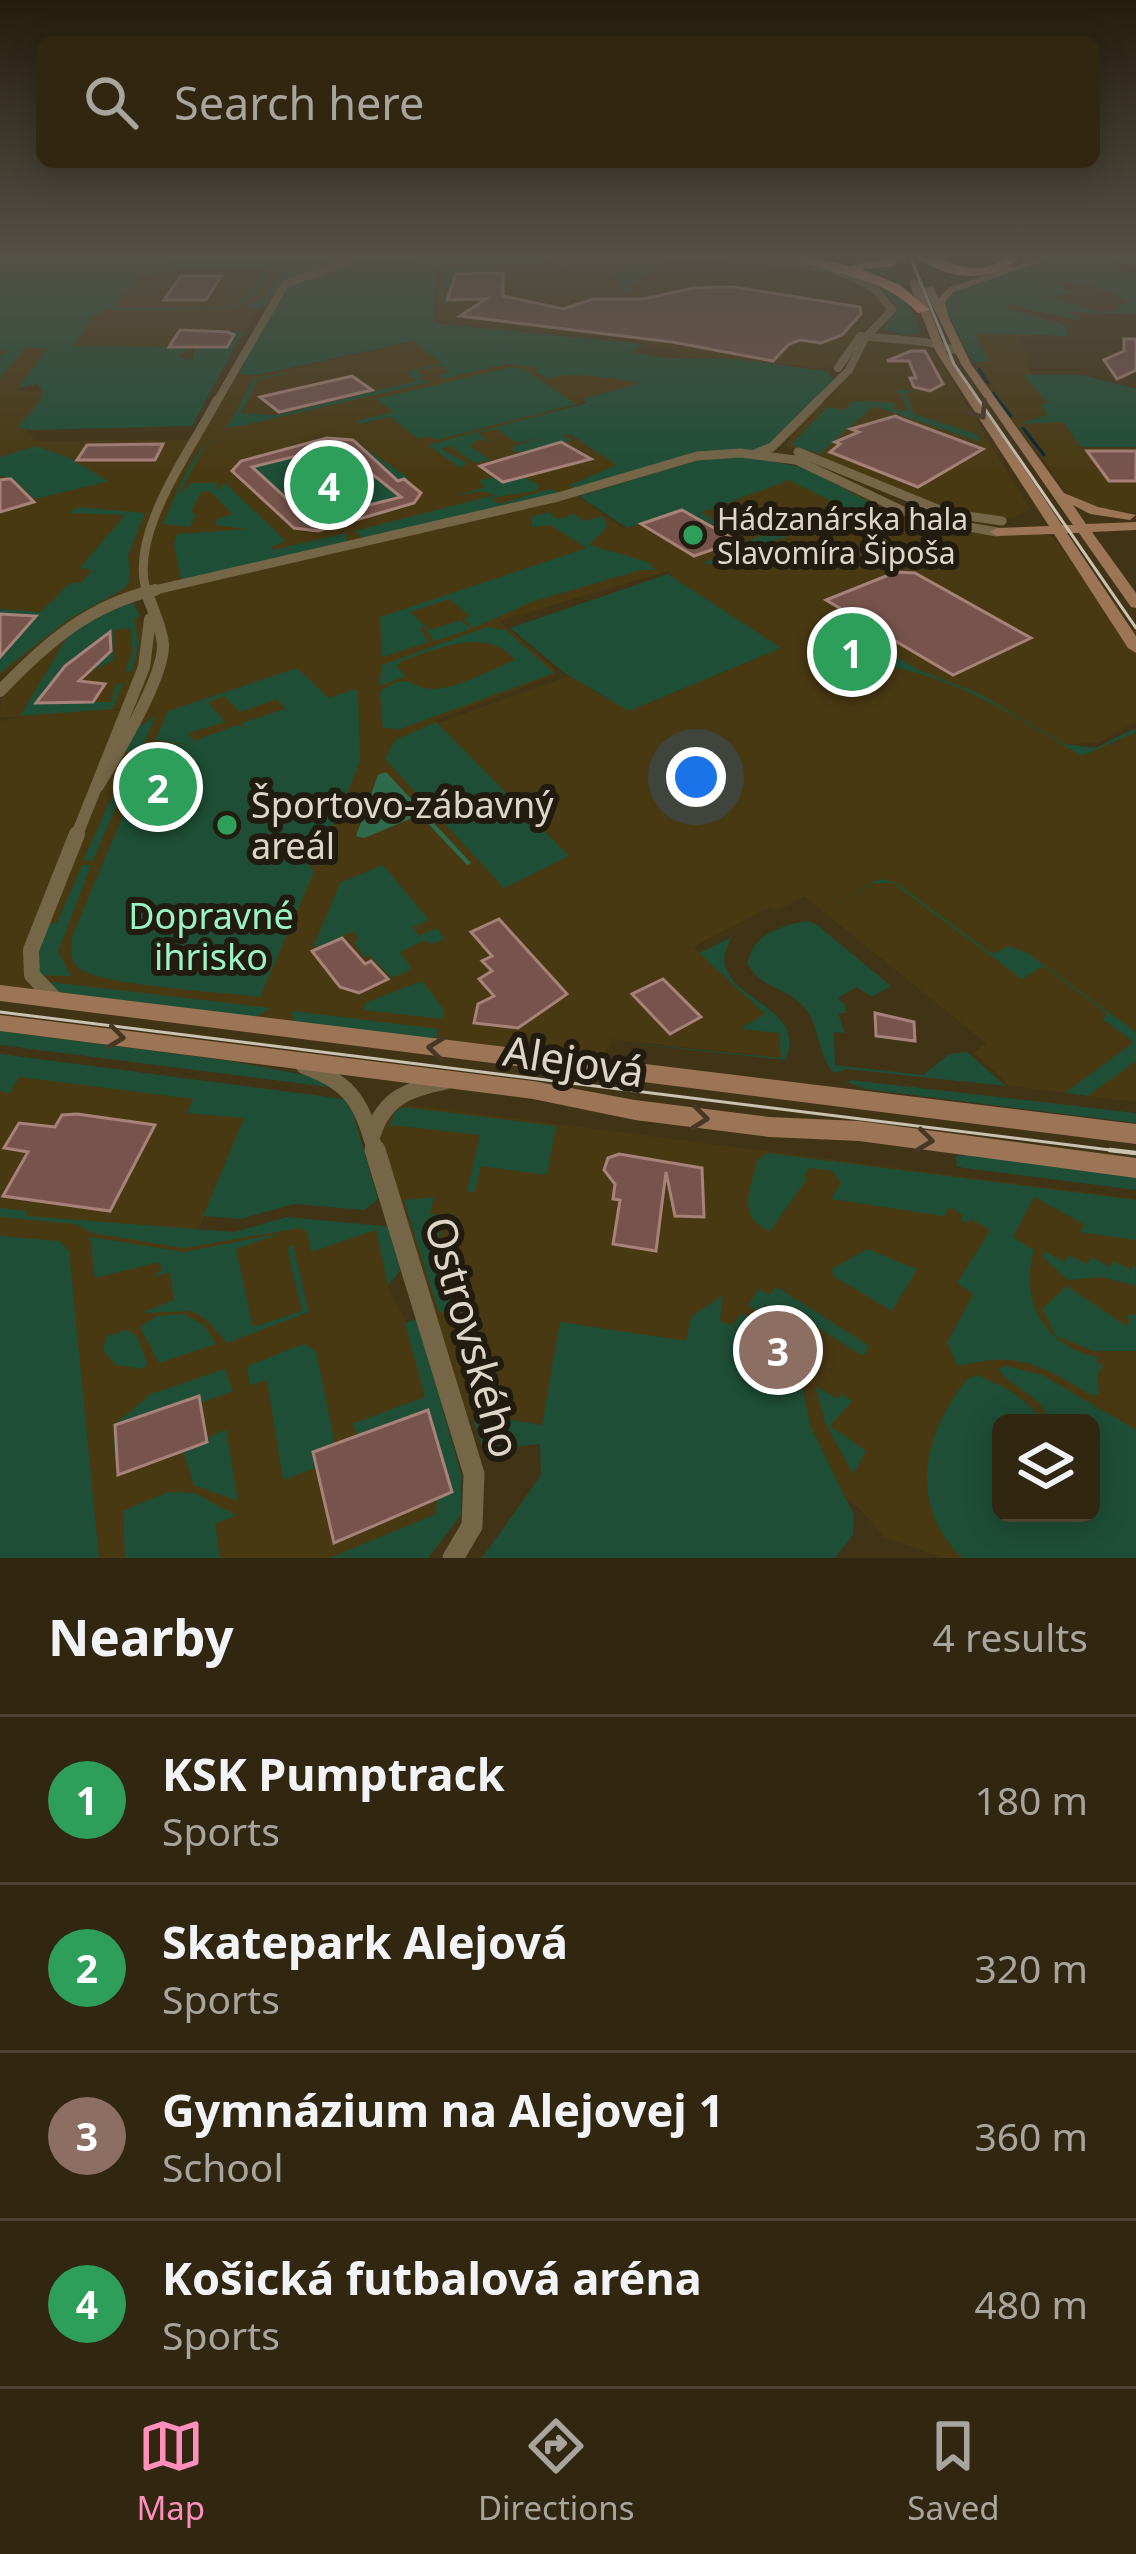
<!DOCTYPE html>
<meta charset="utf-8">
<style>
body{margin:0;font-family:"Noto Sans",sans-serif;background:#392e19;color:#f1f3f6}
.controls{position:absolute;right:36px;bottom:36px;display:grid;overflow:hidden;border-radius:18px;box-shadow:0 6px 30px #0003}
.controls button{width:108px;height:108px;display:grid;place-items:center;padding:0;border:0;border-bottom:3px solid #4c4330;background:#312610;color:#f1f3f6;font:60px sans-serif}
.you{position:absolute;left:696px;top:777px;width:42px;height:42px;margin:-30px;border:9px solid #fff;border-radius:50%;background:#1a73e8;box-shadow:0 0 0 18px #1a73e833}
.badge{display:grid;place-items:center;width:78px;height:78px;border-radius:50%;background:#fe8ebc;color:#fff;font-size:39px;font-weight:700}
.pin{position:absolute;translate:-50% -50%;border:6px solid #fff;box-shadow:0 3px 12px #0006}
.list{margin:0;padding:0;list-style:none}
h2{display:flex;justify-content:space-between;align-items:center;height:156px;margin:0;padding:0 48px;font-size:51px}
h2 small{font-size:39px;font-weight:400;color:#a8a59f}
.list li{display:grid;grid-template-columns:78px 1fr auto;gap:36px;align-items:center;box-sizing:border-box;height:168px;padding:0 48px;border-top:3px solid #4c4330}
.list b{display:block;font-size:45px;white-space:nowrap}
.list p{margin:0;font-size:39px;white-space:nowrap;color:#a8a59f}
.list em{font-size:39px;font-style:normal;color:#a8a59f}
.icon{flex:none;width:66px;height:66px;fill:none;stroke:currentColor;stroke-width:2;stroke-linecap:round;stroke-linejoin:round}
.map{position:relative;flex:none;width:1136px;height:1558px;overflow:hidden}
.search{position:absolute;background:#312610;box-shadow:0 6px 30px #0003;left:36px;right:36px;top:36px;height:132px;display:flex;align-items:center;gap:30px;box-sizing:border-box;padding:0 42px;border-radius:18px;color:#a8a59f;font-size:45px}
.sheet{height:828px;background:#312610}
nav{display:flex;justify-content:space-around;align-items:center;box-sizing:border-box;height:168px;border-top:3px solid #4c4330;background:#312610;font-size:33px;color:#a8a59f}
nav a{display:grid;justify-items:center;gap:6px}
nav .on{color:#fe8ebc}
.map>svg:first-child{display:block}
.built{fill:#493913;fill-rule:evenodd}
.green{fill:#1e4e36;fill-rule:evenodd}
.forest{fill:#2e6a4c}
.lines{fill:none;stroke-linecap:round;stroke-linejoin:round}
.stream{stroke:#022634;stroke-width:3}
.building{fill:#76544c;stroke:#a78279;stroke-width:3;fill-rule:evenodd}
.street-far4{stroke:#756648;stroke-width:8}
.street-far3{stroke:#756648;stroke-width:9}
.street-far2{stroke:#756648;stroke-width:12}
.street-far1{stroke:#756648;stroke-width:16}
.street{stroke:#756648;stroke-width:21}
.secondary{fill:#9c7557;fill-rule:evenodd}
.highway{fill:#f6997b;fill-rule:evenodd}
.tram-far1{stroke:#cbc2b1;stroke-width:3}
.tram{stroke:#cbc2b1;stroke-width:4.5}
.oneway{stroke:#473725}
.leisure-dot{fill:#2e9e5b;stroke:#221c10;stroke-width:4.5}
.labels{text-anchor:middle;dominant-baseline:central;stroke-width:12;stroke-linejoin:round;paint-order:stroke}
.far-poi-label{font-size:30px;fill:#ddd5c5;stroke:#221c10;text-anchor:start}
.poi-label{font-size:36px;fill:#ddd5c5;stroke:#221c10;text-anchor:start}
.park-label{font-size:36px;fill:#9af3c2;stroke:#221c10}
.near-street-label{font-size:42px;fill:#ddd5c5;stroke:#221c10}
</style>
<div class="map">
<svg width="1136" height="1558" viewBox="0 0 1136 1558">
<rect width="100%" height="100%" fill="#413316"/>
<g class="built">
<polygon points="154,254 344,258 348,261 300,275 255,315 237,348 74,347 92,316"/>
<polygon points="544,254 721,256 805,266 870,287 891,313 880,315 858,335 933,349 1030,509 1013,518 965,517 786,446 792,432 838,390 852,369 698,358 635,340 438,320 441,255"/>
<polygon points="959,333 1016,334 1031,361 1025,362 1033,375 1024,377 1040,391 1081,447 1136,447 1136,512 1098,510 1070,496 991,392"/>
<path d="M415 342 465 374 507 364 645 383 539 416 634 474 574 493 622 528 808 467 924 524 986 535 1042 533 1053 537 1136 649V722L1097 743 1068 744 1084 755 1136 727V1102L1010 1086 974 1053 986 1043 804 896 776 911 770 907 693 947 778 1026 782 1058 612 1039 598 1068 0 993V721L22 717H0L1 699 43 650 132 602 144 630V652L123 706 109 711H125L143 672 151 615 144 593H120L63 625 0 677V348H49L15 391 61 392 26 430 36 441 196 440 229 378 269 374ZM668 571 675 580 781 648 629 711 569 676 438 723 435 720 556 675 553 667 500 621Z"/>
<polygon points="19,1077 194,1099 188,1113 245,1118 198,1231 240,1235 291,1218 376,1230 390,1280 387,1287 405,1319 458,1489 441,1542 425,1558 0,1558 0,1091 10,1092"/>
<path d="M387 1102 1136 1199V1558H944L884 1537 861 1510 808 1466 488 1416 461 1421 373 1134ZM1001 1423H1091V1513H1001Z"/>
</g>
<g class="green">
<path d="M0 254 341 258 344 261C327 271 305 268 288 278 269 290 273 316 246 307L265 295 280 269 196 268 143 274 113 308H230L248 295 262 271 273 272 250 299 233 309 106 310 92 316 75 346 190 347 177 357 192 360 195 348H226L232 331 243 332 192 426 35 430 17 428 41 400 43 391 37 384 18 388 48 348H25L0 378V356L8 351H0Z"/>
<path d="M480 254H783L877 283 907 299 921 333 905 336 883 329 898 308C860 248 673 261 655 263L658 265 629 288 633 292 627 294 617 284 622 274 605 275 626 269 617 266 627 263 549 267 552 264 500 262 511 265 484 267 485 271 503 273 449 274 452 285 444 287 443 295 449 303 442 305 443 266 500 263 449 262 436 270 433 320 439 324 643 344 631 352C669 362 704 357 743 360 772 363 800 368 828 372L834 380 764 450 735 451 578 488 568 486 617 465 571 435 561 434 572 440 568 442 518 453 510 448 539 438 517 443 496 429 478 433 489 442 478 439 470 446 490 460 474 463 451 446 441 449 467 463 461 468 428 445 587 403 583 399 641 383C617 379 566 370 549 379L535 371 539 368 507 364 442 379 439 375 450 372 440 365 416 371 423 376 419 379 431 382 241 426 222 427 230 423 253 379 283 373 288 374 258 379 241 413 277 415 417 381 406 372 442 363 413 341 257 375 239 374 260 331H269L261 329 287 287 359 258Z"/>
<path d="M1136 254V266L1117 261 1110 264 1136 275V297L1127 301C1114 292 1074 277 1055 283L1072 293 1050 297 1096 311H1119L1116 307 1136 299V314L1068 312 1082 320 1136 322 1080 320 1006 304 1007 308 1075 328H1065L1069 336 974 333 988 362 972 361 942 303 953 291 1063 254Z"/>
<polygon points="511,367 524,369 576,404 436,440 430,436 419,439 390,417 360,424 356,421 394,412 376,399"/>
<polygon points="1023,375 1082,375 1136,389 1136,447 1081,447 1063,422 1019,424 1047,415 1041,404 1049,403"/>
<polygon points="901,389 917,392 905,393 914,414 977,434 981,442 873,406 820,454 791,445 827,407 844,410 854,401 896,403 893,409 908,412 902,395 896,392"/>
<path d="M215 437 205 446 178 496 192 483H218L216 488 218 490 225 483 286 541 271 547 273 550 346 533 347 541 181 581 174 544 177 534 249 529 215 525 217 519 233 514 210 491 201 492 191 512 196 514 190 527 162 524C176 499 188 454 215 437Z"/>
<polygon points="353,440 409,478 405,480 421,493 414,503 318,531 294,528 232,471"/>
<polygon points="36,446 65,456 109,481 35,499 13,479 0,476 0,457"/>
<polygon points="743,456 806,468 884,510 842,516 709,565 704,562 746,549 746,542 839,505 789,480 717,507 734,518 710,509 701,512 720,524 713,527 681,510 627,528 579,496 696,461"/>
<polygon points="495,477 503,482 524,477 539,485 536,491 491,498 499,504 549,489 562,493 362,538 355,531 495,495 483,491 455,496 485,487 479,481"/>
<polygon points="79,507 145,513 128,556 130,580 125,588 66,621 0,673 0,657 35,617 0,614 0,609 41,612 70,583 81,583 92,570 80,568 125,515 67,513"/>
<polygon points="548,512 558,519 574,514 584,521 603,516 607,527 589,545 648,562 656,570 641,570 534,601 473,628 464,619 470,616 450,599 410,612 430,630 461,620 471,629 434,641 424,626 420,629 429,642 382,657 380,617 587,548 550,525 532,527 532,517"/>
<polygon points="668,574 781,648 629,711 563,672 510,628"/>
<polygon points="132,602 140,616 134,619 139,644 132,671 125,672 133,651 130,628 114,630 113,661 88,672 111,651 109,633 65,666 36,702 111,702 116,685 124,682 112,709 20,716 73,627"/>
<path d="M487 627 506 630 554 673 400 729 383 728 380 692C409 670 407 688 433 689 458 689 492 669 515 660 486 625 436 650 401 661L397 667 406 676 379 686 382 665Z"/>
<path d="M857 633 919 670 978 693 1065 744 1096 748 1133 729 1136 732 1082 756C1026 723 970 685 906 670 876 663 842 666 814 651Z"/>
<path d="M297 668 329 698 355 689 358 692 360 762 324 850 305 859 314 872 260 997C225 992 104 986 80 969 69 961 70 945 73 934L154 742 191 745 155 740 168 711ZM224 696 240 712 277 699 288 712 284 709 242 723 244 728 237 725 194 741 188 733 225 722 208 702Z"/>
<polygon points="156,715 93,860 83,861 132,752 125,751 139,727"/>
<polygon points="436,722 569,856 504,888 385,759 395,740"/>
<polygon points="82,865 91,865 58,952 71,976 39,975 36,953 47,923 57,923"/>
<polygon points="383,865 429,920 413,927 419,936 436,928 445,939 431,944 426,940 400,952 412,969 392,978 370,956 364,957 354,942 359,939 353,931 317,949 314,945 340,883"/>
<polygon points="883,879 898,884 992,954 1009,946 1029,954 1136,1032 1136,1061 1088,1096 1065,1093 1134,1042 1102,1019 1108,1014 1043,966 1022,979 893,883 874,883 832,906 875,881"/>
<path d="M806 921 816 924 891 986 872 997 857 987 838 998 845 1005V1013H838L845 1033 834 1032 835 1065 923 1075 949 1054 967 1052 1006 1086 846 1069 834 1073C815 1052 822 1024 801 1004 784 987 760 988 748 964 750 935 783 925 806 921Z"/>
<path d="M732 937C694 999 814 999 785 1060L610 1041 781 1058 779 1033 740 1029 765 1014 699 953Z"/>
<polygon points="42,981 271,1008 251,1020 59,992"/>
<polygon points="422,981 443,1008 444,1019 364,1010 365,1003"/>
<polygon points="292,1011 439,1029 435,1042 293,1021"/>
<polygon points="0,1031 230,1061 326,1079 343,1089 0,1045"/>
<polygon points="0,1054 344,1099 353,1113 378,1199 365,1210 294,1204 241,1219 203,1216 244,1118 187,1113 193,1099 19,1077 10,1093 0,1091"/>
<polygon points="851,1080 1136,1113 1136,1123 866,1089 847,1082"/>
<polygon points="403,1107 556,1126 547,1175 481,1166 474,1193 467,1191 480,1135 393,1125 389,1130 394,1113"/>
<path d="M768 1153 1136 1200V1240L1080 1232 1084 1224 1034 1197 1013 1237 1034 1250C1019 1303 1045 1347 1100 1358L1096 1360 1099 1365 1104 1363 1097 1376 1099 1394 1093 1396C1040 1364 1021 1351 958 1366L947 1343 973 1294 957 1283 990 1230 971 1219 967 1223 961 1220 963 1215 949 1207 944 1216 831 1199 841 1183 832 1171 810 1168 804 1176 807 1179 770 1231C736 1218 750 1189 758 1159Z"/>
<polygon points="987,1154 1136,1177 1136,1190 957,1167 956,1156"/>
<polygon points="434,1197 430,1213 445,1216 438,1245 445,1247 441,1262 450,1264 447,1280 455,1282 448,1315 438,1310 404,1200"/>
<polygon points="0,1208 27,1211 26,1216 235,1232 287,1217 383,1226 388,1227 400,1271 388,1285 376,1230 311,1252 307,1232 300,1228 184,1248 93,1233 76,1224 0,1217"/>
<polygon points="282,1233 236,1249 253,1327 302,1311 287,1248 293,1245 309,1312 227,1343 207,1320 192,1311 141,1313 174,1300 170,1272 150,1278 162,1270 160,1262 95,1278 90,1237 184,1252"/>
<polygon points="0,1236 59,1241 69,1251 99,1558 0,1558"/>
<polygon points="867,1249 917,1269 892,1311 833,1276 832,1269"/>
<polygon points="1044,1251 1065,1262 1069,1255 1087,1264 1092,1257 1110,1267 1113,1261 1132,1270 1135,1264 1136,1286 1103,1277 1068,1280 1043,1257"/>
<polygon points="1067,1286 1126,1326 1130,1320 1124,1316 1136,1314 1136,1351 1094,1351 1056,1336 1042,1309"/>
<polygon points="777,1287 869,1346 863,1356 787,1308 776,1324 748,1305 759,1289 769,1295"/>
<polygon points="723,1295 720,1321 732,1325 742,1313 771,1332 760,1351 800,1377 810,1425 854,1515 853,1535 835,1558 482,1558 541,1475 540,1444 483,1450 473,1419 488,1416 542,1425 560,1322 686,1341 691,1317"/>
<polygon points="183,1314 204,1325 216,1344 159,1363 140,1327 157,1316"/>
<polygon points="417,1319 461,1474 461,1515 428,1558 330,1558 436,1514 437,1497 452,1491 427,1411 359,1435 352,1424 425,1397 405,1323"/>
<polygon points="127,1330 136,1335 147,1362 144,1369 116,1365 103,1350 107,1336"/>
<polygon points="304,1344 316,1351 335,1444 313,1452 316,1468 283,1480 267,1380 250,1385 247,1366"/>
<path d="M1007 1366 1042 1375 1136 1430V1558H962C907 1503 923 1435 967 1379L978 1375C991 1382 1004 1386 1016 1395 1030 1404 1033 1414 1048 1419 1039 1392 1013 1390 998 1369ZM1001 1423H1091V1513H1001Z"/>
<polygon points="225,1369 233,1391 201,1403 198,1396 116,1425 119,1457 115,1459 113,1426 151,1394"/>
<polygon points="815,1386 838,1399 841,1394 852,1401 830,1426 866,1451 853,1474 826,1424"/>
<polygon points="226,1429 238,1501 194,1485 183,1451"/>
<polygon points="168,1492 194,1493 236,1515 215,1524 220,1558 125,1558 123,1511"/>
</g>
<polygon class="forest" points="386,772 387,773 471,863 467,865 420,815 364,838 356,836 378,775"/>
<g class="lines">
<g class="stream">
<polyline points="979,369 988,383"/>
<polyline points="993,393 1011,416"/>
<polyline points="1023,428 1044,455"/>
</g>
</g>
<g class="building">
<polygon points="503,273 503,296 563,309 593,299 644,299 693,288 734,287 860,307 861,314 842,335 821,343 800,340 789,344 773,361 672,342 460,316 486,299 447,300 456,274"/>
<polygon points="181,276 221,276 206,300 164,300"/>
<polygon points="180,330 228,332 234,335 227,347 169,347"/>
<polygon points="1124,339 1136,339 1136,370 1117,379 1104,360 1124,351"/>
<polygon points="911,351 925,351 943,384 930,391 914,387 910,378 916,378 909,361 887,361"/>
<polygon points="352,376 372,390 279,412 260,397"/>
<polygon points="895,416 902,419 983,449 918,487 830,452 840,444 835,442 859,432 851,429"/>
<path d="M327 438 353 440 398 481 404 479 421 493 414 503 318 531 294 528 232 471 241 461ZM337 446 401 497 310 520 252 467Z"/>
<polygon points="561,442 591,459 503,482 480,466"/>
<polygon points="163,444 155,460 77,460 87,445"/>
<polygon points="1087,451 1136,451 1136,481 1109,481"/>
<polygon points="7,479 11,479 34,502 0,512 0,480"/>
<polygon points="682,510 737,541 694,556 641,524"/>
<polygon points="896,572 915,573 1031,638 953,675 826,600"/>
<polygon points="0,614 36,616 0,657"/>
<polygon points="110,632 111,651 79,681 105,684 93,702 36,703 65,666"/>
<polygon points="499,919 567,994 518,1028 474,1023 478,1004 494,996 479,979 492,971 482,961 492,956 471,932"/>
<polygon points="342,938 365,964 371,961 388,979 359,993 340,987 312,951"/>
<polygon points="663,979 701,1017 670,1034 632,994"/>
<polygon points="875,1013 914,1022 915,1041 876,1036"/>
<polygon points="77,1114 155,1125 110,1211 3,1196 28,1152 4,1148 19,1123 55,1127 62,1115"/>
<polygon points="619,1154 702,1168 704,1217 675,1216 666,1172 656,1251 613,1244 620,1200 613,1199 615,1184 604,1170 608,1158"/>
<polygon points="199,1396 207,1442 118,1475 115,1425"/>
<polygon points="428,1410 452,1492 334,1543 313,1452"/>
</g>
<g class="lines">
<g class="street-far4">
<path d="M544 254 564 260C637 259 817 245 874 289 881 294 886 304 892 310L865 338 849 370"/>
<polyline points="838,368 860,336 926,342 959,351"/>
<polyline points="216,403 285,284 348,262"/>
<polyline points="816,403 846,373"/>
</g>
<g class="street-far3">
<polyline points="798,452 947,513 1002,521"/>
<polyline points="757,453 772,447 819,400"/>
<polyline points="142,593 558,497 697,456 740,453 796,460 918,518 997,532"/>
<path d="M147 593C127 535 190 452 217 400"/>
</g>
<g class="street-far2">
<path d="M0 691C46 643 89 605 155 590"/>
<path d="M98 786C116 757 164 677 163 645 162 627 151 607 146 590"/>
<polyline points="76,837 144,667 150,619"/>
</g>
<g class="street-far1">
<polyline points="56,1000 32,975 31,950 77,834"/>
<path d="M304 1066C354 1085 361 1103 376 1153"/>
<path d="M373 1134C384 1098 409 1089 444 1082"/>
</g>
<polyline class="street" points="375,1150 474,1474 472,1526 453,1558"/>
<g class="secondary">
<polygon points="1049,254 1062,254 954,292 945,302 948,316 971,364 1064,493 1098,507 1136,515 1130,520 1090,514 1073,505 1086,524 1136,522 1136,530 1092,532 1136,593 1136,608 1131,607 1079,533 1067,533 1136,636 1136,653 1128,648 1054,534 997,536 990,532 997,528 1049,526 936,352 909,282 914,279 919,282 946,352 1062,525 1073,525 961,364 924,288 932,286 939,298 948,288"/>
<polygon points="0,985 1136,1124 1136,1144 0,1001"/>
<polygon points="0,1015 533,1081 635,1100 769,1117 859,1121 1136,1158 1136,1178 859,1141 769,1137 635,1120 533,1099 0,1031"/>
</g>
<g class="highway">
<polygon points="161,254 419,254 413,258 167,258"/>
<path d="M784 254H803L849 266 905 254 893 266 861 269 900 285 930 310 918 313C880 273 829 277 784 254Z"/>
<path d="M914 254C948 254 967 282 1005 259L1001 254H1013L1018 260C990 285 941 279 914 254Z"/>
</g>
<g class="tram-far1">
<polyline points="909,254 954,364 1136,628"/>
<polyline points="0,1012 1134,1153"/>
</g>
<polyline class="tram" points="1110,1150 1136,1153"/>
</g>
<defs><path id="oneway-chevron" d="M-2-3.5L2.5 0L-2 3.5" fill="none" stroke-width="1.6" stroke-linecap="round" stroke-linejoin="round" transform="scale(3)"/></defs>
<g class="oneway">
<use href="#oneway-chevron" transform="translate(979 411) rotate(57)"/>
<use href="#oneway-chevron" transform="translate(116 1037) rotate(7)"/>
<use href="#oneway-chevron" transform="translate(436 1048) rotate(-173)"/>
<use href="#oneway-chevron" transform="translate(700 1118) rotate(7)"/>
<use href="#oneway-chevron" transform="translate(925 1140) rotate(7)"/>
</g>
<linearGradient id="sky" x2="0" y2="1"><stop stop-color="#241c0c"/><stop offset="0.54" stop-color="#545047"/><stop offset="1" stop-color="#545047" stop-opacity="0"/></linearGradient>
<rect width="1136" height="472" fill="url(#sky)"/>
<g class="leisure-dot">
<circle cx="693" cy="535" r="12"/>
<circle cx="227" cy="825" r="12"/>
</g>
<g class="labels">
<g class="far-poi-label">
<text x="717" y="518">Hádzanárska hala<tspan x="717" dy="34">Slavomíra Šipoša</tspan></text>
</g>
<g class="poi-label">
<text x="251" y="804">Športovo-zábavný<tspan x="251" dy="41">areál</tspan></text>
</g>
<g class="park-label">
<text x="211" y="915">Dopravné<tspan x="211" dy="41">ihrisko</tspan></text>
</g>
<g class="near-street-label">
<text transform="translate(574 1060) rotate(9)">Alejová</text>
<text transform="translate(474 1337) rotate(74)">Ostrovského</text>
</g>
</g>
</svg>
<div class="controls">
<button><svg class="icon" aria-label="layers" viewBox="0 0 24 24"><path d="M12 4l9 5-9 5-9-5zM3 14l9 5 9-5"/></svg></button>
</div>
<div class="you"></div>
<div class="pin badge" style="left:852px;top:652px;background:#2e9e5b">1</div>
<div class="pin badge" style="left:158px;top:787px;background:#2e9e5b">2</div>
<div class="pin badge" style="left:778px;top:1350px;background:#8d6e63">3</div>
<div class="pin badge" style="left:329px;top:485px;background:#2e9e5b">4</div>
<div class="search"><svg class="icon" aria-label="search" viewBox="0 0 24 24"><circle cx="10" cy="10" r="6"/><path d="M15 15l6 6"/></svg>Search here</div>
</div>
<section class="sheet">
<h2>Nearby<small>4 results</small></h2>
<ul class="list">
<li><span class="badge" style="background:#2e9e5b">1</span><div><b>KSK Pumptrack</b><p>Sports</p></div><em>180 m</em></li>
<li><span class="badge" style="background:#2e9e5b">2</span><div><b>Skatepark Alejová</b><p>Sports</p></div><em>320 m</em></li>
<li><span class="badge" style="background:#8d6e63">3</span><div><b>Gymnázium na Alejovej 1</b><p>School</p></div><em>360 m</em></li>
<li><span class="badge" style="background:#2e9e5b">4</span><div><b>Košická futbalová aréna</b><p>Sports</p></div><em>480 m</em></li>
</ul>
</section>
<nav>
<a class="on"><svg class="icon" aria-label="map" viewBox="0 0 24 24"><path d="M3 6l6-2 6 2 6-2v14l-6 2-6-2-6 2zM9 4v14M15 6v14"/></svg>Map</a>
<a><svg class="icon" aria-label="directions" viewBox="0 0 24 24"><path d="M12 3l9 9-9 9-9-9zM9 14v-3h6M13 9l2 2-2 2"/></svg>Directions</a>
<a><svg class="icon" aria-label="saved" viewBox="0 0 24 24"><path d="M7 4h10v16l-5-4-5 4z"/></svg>Saved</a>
</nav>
